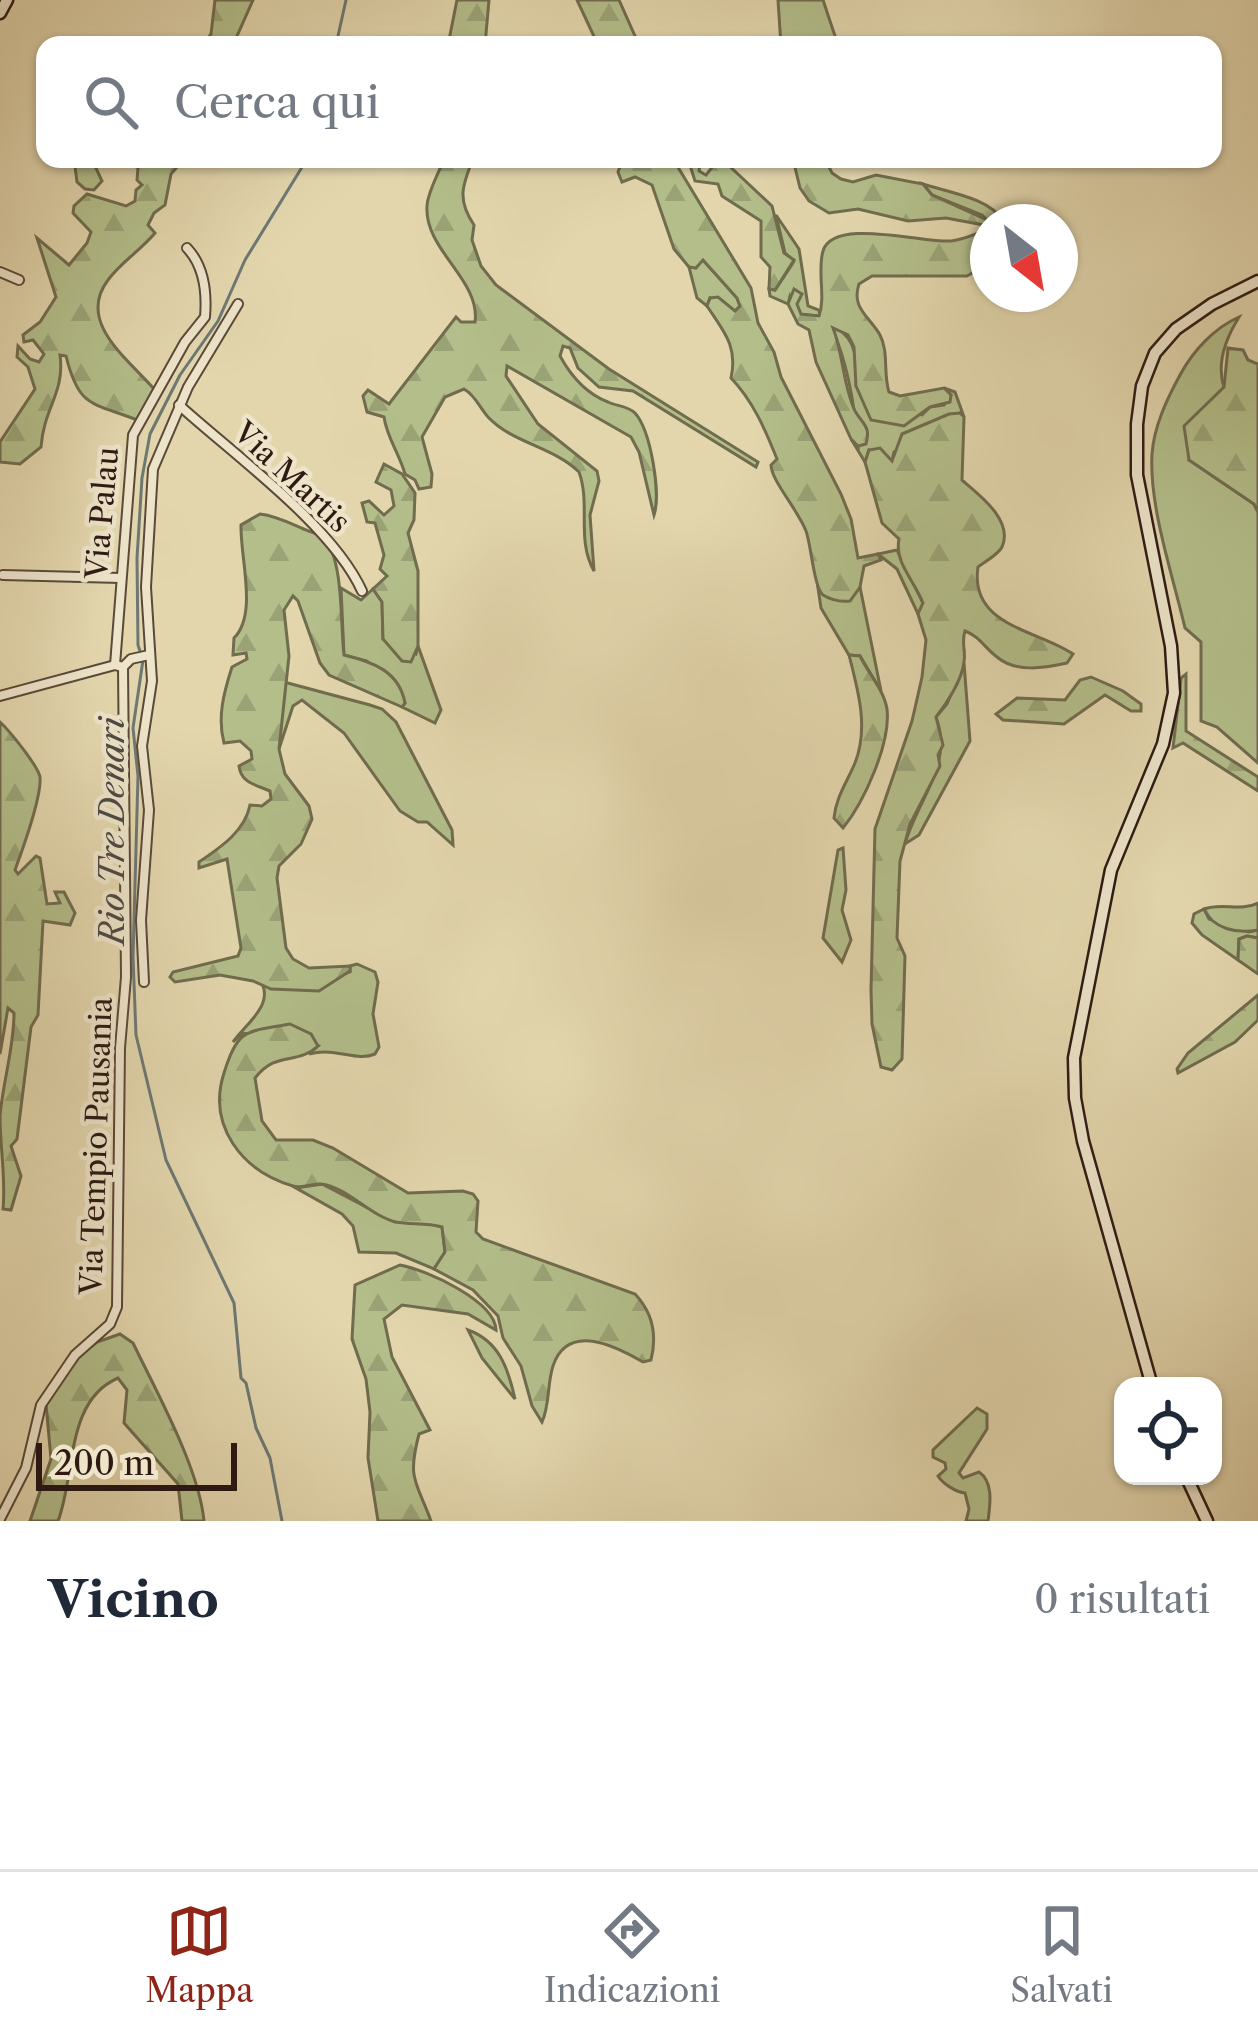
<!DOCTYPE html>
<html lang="it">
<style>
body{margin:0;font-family:"Libre Caslon Text",serif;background:#f6f6f7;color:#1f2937}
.controls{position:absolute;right:36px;bottom:36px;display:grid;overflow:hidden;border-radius:24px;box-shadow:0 3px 9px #0004}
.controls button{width:108px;height:108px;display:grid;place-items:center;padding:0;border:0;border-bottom:3px solid #e0e1e3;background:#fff;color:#1f2937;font:60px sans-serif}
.compass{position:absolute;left:970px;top:204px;width:108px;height:108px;border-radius:50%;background:#fff;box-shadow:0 3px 9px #0004;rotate:149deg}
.scale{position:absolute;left:36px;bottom:30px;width:201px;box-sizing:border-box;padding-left:12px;border:6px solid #2e1a12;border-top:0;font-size:33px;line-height:42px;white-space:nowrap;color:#2e1a12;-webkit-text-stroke:9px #ede4ca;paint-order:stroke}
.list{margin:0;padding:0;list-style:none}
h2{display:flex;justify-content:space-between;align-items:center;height:156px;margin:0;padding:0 48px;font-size:51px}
h2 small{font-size:39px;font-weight:400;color:#747a83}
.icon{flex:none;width:66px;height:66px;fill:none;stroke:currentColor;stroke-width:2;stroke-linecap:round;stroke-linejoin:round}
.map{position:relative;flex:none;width:1258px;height:1521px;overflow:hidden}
.search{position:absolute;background:#fff;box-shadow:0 3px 9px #0004;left:36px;right:36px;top:36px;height:132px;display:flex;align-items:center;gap:30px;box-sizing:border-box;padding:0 42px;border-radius:24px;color:#747a83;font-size:45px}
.sheet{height:348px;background:#fff}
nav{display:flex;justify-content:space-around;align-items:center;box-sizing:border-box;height:168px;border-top:3px solid #e0e1e3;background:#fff;font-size:33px;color:#747a83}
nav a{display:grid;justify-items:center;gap:6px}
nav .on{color:#8f2418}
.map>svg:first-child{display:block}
.green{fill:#b3be8a;stroke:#706c4e;stroke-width:3}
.forest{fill:url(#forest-firs);stroke:#706c4e;stroke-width:3}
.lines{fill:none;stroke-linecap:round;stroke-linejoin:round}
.stream{stroke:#6d7873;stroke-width:3}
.street-casing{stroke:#5b4939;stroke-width:12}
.secondary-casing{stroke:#2e1a12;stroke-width:15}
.street{stroke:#ede4ca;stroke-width:8}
.secondary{stroke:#ede4ca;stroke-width:10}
.labels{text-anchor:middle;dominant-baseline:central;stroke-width:9;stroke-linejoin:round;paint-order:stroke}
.street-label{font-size:30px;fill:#2e1a12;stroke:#ede4ca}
.water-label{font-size:33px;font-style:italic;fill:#4e4942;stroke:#ede4ca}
</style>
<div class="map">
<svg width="1258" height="1521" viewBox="0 0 1258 1521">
<defs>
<pattern id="forest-firs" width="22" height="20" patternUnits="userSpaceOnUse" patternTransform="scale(3)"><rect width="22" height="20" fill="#b3be8a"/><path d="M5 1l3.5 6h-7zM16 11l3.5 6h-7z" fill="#9aa376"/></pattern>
</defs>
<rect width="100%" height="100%" fill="#e3d6ad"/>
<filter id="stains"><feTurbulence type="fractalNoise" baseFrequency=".00167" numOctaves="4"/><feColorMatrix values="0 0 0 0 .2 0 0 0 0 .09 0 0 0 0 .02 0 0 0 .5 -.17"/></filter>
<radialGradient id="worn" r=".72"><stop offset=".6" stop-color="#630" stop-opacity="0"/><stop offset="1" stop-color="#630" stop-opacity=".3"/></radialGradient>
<g class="green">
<polygon points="778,0 823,0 838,45 781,45"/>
<path d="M923 184C947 192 990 198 1003 221L984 225 987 220 982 215 932 195Z"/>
<path d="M776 215 799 249 808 306 819 310 820 316 801 315 790 296 788 304 770 296 769 289 775 290C778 286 793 263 794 261L785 253Z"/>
<polygon points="702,259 737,298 740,306 735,311 710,298 707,306 697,298 689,267 696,268"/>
<path d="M1239 317C1226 338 1216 363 1224 387L1189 460 1254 504 1258 512V763L1217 727 1201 721V642L1185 628C1173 576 1149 507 1152 454 1154 426 1167 399 1180 375 1193 351 1214 328 1239 317Z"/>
<path d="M835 327C858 340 857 362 856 386L922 415 930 407 944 405 951 395 944 388 955 392 964 417 960 413 894 452 892 461 869 450 865 462 851 439 858 446C855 408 847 362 832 328Z"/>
<polygon points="897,550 923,603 918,614 897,569 878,554"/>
<polygon points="860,587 881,691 860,656 849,655 821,608 818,588 824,595 850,600"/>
<polygon points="341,588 361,600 373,589 382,602 383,639 416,654 418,646 441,710 435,723 402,707 405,703 367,661 344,655"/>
<path d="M964 663 970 741 919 835 905 844C917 800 954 765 936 717L947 704Z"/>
<polygon points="284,682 370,705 382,709 396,722 452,830 453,845 427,822 418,822 400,811 344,733 302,700 293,706 279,749"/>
<polygon points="843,848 846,890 842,910 851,940 842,962 823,938 838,850"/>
<polygon points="1204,909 1209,919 1249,932 1258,930 1258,938 1247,936 1239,939 1238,960 1202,935 1192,923 1194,914"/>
<path d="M357 964 375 972 378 982 373 1014 379 1047 375 1054C356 1062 337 1047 309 1054L318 1046 243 1033 233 1042C245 1025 271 1007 263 986L294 989 350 972V966Z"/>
<polygon points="322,1184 395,1222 423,1221 442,1227 445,1252 434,1269 396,1253 359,1252 353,1226 342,1214 296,1188"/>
<path d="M468 1330C499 1341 508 1368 515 1399L482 1358Z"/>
<path d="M977 1408 987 1414V1429L959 1473 963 1478 979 1472C994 1482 990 1505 988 1521H966L969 1509 965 1493C956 1492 943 1484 938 1476L946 1469 945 1463 933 1457V1450Z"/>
</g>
<g class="forest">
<polygon points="215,0 253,0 233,45 203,45 211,34"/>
<polygon points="457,0 489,0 485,45 448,45"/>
<polygon points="577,0 619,0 639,45 598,45"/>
<polygon points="74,159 97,159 95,166 102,181 94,190 85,189 77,182"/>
<path d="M119 159H184L171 174 165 205 154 213 148 225 155 233C141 250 121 262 108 280 76 322 128 359 154 389L137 420C91 402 79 408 66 356L60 355C65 393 44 407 41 447L20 464 0 462V442L35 389 28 367 17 357 18 346 30 359 39 362 44 354 33 340 24 342 23 335 40 322 56 297 37 238 69 265 87 243 91 232 73 213 74 206 87 194 126 206 135 201 136 190 142 185 137 180 138 168Z"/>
<path d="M444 159H473C462 186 457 200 474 225L472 240 481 266 496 285 609 369 758 462 756 467 633 391 599 387 578 368 570 348 563 346 560 356C571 376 587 394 608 402 616 406 628 406 635 413 651 431 661 494 654 515L639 452 631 437 507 366 506 376 538 424 597 471 599 481 590 515 594 571C576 539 591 505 579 472 554 447 512 443 488 417 479 407 476 396 464 389L445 397 422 437 432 474 431 487 419 489 415 480 405 474C399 453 387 438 384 417L367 412 363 396 368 390 389 404 456 317 461 322H475C481 280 424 250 427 206 428 191 439 173 444 159Z"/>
<path d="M623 159H673L751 288 758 323 774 352 781 377 841 494 851 519 858 558 878 554 881 560 864 566 860 587 850 601C841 602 831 600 823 595 814 588 811 544 806 531 798 510 771 480 771 465L777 459C765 429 753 401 731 378 738 346 724 332 707 306L710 298 718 297 735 311 740 306 737 298 703 260 696 268 689 267 674 249 652 185 635 177 622 182 618 172Z"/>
<polygon points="688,159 701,159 699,171 706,175 717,161 725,162 772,206 784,253 794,260 775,290 769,289 770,267 761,257 761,221 722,196 718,184 695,181"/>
<polygon points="793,159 825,159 832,173 841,179 853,182 876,175 923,184 932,195 987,220 984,225 946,218 908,221 858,209 829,213 809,201 800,188"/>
<path d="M988 230C988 249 987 267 967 276H872L859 284C851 308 869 316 880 335 889 352 883 374 889 392L900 396 944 388 951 395 950 402 930 407 904 426 871 420 856 386 854 347 848 335 833 328C843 353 843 386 855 411 863 425 871 426 866 444L858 446 851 439 816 362 809 330 798 324 788 304 794 289 802 294 797 304 801 314 819 316C826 297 817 272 823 251 833 217 923 243 951 241 964 240 976 233 988 230Z"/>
<polygon points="1228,348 1243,350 1248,360 1258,364 1258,512 1254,504 1189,460 1184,426 1224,387"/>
<path d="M960 413 964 417 962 480C978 494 1014 520 1002 547 998 555 984 562 978 567 969 626 1038 630 1073 654L1067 663C1044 668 1016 673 997 657 985 648 979 636 965 631 961 643 966 650 964 662 962 680 947 703 936 717L943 745 938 755 940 766 910 824 900 861 897 938 905 956 902 1059 892 1070 881 1067 872 1024 871 990 875 829 912 721 922 677 926 640 918 614 923 603C915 581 894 563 899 539L882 523 865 462 869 450 880 448 892 461 902 434 949 414Z"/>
<polygon points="384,464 402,474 415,493 414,520 408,533 418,571 418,646 411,662 402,661 383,639 382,602 373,589 387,576 380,569 384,555 375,523 367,522 362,503 369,501 384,515 394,506 391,490 376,482"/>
<path d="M260 514C285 517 301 531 324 536 344 563 340 620 344 655 373 662 399 671 405 703L402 707 329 675 320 663 298 601 293 596 284 610 289 656 279 749 285 774 309 806 312 819 301 844 279 866 277 878 286 948 293 959 309 968 350 966V971L319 991 271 989 253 981 220 975 175 982 170 977 173 972 238 956 241 948 227 859 199 868V862C221 847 245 831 250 805L262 806 271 799 270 791C256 785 241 783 239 766L252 759 251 751 240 741 224 743C217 717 224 692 232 667L247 659 246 653 233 655 234 638C258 614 240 558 241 525Z"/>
<path d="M849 655 860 656C868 673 884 690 887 709 891 743 864 802 843 828L834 818C836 797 847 782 855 763 869 728 858 690 849 655Z"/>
<polygon points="1186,674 1186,731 1258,777 1258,791 1183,743 1173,748 1181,678"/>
<polygon points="1091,677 1123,691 1141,704 1141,711 1131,711 1105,695 1064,724 1003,720 996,714 1017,698 1065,700 1080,680"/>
<path d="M0 722C9 730 38 766 40 777 42 797 22 851 15 870L18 874 36 856 40 858 47 904 60 903 55 892H64L75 913 70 925 43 921 38 1015 31 1027 17 1139 11 1146 21 1176 11 1210 3 1209C6 1178 0 1148 0 1116 3 1081 14 1048 14 1013L8 1008 0 1054Z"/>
<path d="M1258 903V930C1237 934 1213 929 1204 909 1222 902 1240 912 1258 903Z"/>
<polygon points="1247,936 1258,938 1258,974 1238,960 1239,939"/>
<polygon points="1258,995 1258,1020 1235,1042 1178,1073 1177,1069 1188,1053"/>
<path d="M290 1024 311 1034 318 1046C296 1066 277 1050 255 1078L262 1121 276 1140H313L333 1148 408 1193 463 1191 473 1194 478 1201 476 1232 483 1239 635 1294C653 1313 657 1336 651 1360L643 1362C617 1347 568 1321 553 1366 547 1384 550 1405 542 1422L532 1406 521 1366 503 1338 498 1316 473 1290 434 1269 445 1252 442 1227C425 1222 411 1225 396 1222 370 1216 347 1187 321 1184 311 1183 302 1189 293 1186 242 1171 207 1126 224 1073 238 1028 246 1032 290 1024Z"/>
<path d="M400 1265C427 1270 495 1301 496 1330L468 1314 402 1305 384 1319 392 1357 430 1430 419 1434C407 1480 416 1480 431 1521H378L368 1458 370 1412 366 1379 352 1339 355 1285Z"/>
<path d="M120 1334 133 1343C157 1393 199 1468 204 1521H182L178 1484 124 1423 127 1390 118 1378C65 1401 76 1474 58 1521H30L51 1459 46 1404 74 1360 97 1342Z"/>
</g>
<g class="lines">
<g class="stream">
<polyline points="336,45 346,0"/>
<polyline points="282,1521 270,1458 256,1428 246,1383 241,1378 234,1303 166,1160 136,1035 133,957 138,776 133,728 143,660 138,645 137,558 142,478 150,434 180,375 218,321 245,260 307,159"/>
</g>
<defs>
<g id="street">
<polyline points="0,272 19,280"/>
<path d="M179 405C234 455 332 525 362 591"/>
<polyline points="3,575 121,578"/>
<path d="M115 665 133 435 185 342 205 317C207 293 204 266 187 248"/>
<polyline points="0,696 115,665 123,667 131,659 149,655"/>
<polyline points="144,982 141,920 149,810 142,746 152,681 146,587 153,469 188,387 238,304"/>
<polyline points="0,1519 26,1468 41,1405 75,1355 110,1324 117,1307 120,1048 126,977 123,667"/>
</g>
<g id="secondary">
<polyline points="0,13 7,0"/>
<polyline points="1152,1386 1083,1141 1075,1098 1074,1058 1111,870 1163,744 1174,693 1171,646 1137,475 1137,424 1142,386 1155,353 1176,329 1212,304 1258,281"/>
<polyline points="1186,1476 1207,1521"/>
</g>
</defs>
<use href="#street" class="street-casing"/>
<use href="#secondary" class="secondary-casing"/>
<use href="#street" class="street"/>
<use href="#secondary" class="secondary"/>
</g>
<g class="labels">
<g class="street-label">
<text transform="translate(292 477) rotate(43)">Via Martis</text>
<text transform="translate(102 513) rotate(-85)">Via Palau</text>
<text transform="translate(96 1146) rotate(-88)">Via Tempio Pausania</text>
</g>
<g class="water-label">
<text transform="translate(112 831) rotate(-90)">Rio Tre Denari</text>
</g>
</g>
<rect width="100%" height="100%" filter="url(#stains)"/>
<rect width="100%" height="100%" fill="url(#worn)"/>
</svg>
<div class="controls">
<button><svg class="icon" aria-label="locate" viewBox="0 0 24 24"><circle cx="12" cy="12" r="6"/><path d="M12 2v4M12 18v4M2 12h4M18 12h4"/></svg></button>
</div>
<svg class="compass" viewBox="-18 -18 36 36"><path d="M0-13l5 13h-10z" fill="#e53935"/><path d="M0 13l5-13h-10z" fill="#747a83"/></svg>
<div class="scale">200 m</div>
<div class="search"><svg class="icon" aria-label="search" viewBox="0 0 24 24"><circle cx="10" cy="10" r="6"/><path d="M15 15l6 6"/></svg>Cerca qui</div>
</div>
<section class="sheet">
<h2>Vicino<small>0 risultati</small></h2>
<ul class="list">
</ul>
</section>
<nav>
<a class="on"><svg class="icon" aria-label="map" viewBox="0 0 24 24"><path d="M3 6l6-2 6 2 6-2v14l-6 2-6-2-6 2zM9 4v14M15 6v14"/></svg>Mappa</a>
<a><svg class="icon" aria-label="directions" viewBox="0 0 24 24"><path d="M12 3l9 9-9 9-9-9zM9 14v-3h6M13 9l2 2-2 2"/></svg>Indicazioni</a>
<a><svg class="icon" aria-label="saved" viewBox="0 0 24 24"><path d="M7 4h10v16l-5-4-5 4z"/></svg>Salvati</a>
</nav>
